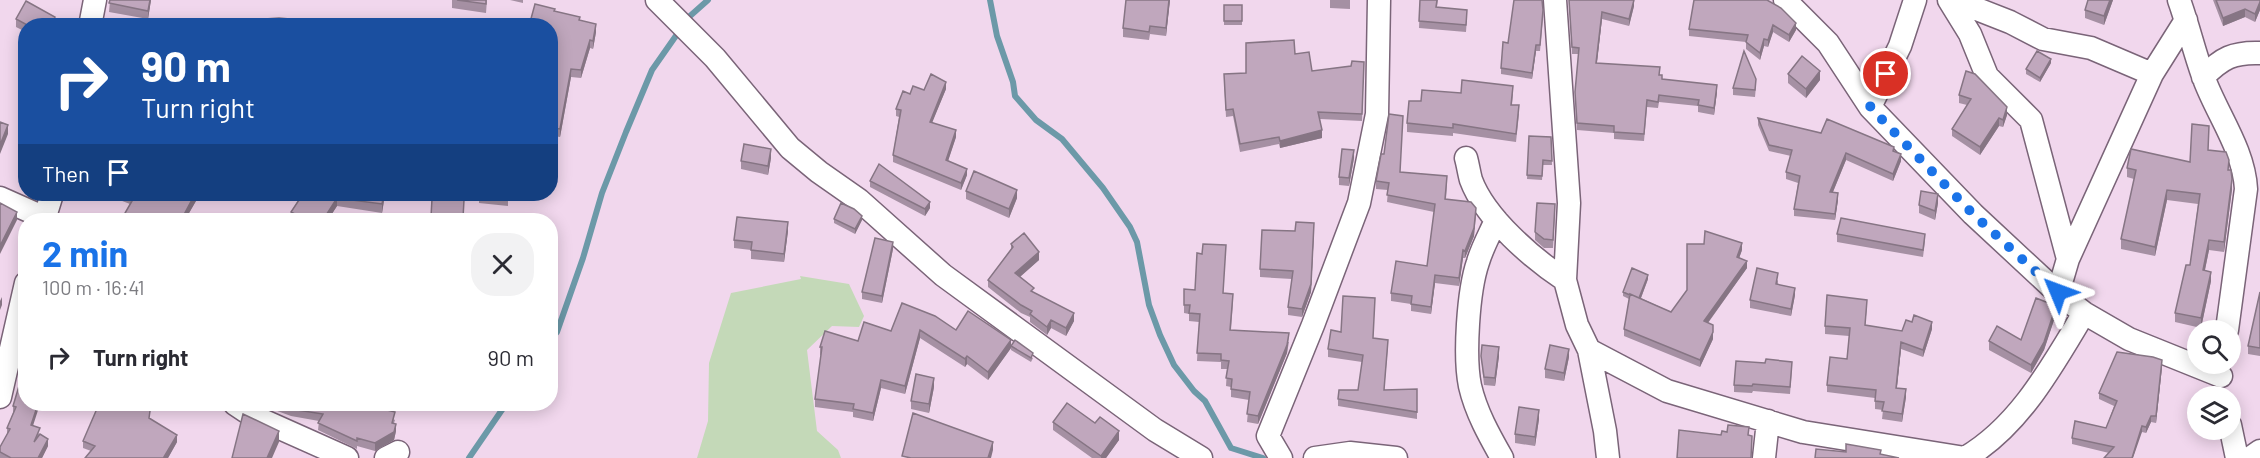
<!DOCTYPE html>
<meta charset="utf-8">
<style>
:root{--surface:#fff;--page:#f2f2f3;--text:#2b2b33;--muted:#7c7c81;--accent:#1a73e8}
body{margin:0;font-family:Barlow,sans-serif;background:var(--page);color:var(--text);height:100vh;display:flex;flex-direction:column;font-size:22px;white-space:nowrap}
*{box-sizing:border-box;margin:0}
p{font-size:20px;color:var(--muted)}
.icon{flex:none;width:33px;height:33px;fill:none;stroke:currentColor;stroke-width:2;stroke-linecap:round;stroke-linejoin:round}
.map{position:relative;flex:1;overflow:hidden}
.drawer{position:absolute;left:18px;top:213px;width:540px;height:198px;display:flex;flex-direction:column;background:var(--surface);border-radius:24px;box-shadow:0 3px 15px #0003}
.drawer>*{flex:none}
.hud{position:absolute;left:18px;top:18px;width:540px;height:183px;border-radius:24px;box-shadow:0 3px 15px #0003;background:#1a4fa0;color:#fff;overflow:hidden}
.fabs{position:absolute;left:2187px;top:320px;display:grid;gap:12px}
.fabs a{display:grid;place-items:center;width:54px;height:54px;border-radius:50%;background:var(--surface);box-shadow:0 3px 15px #0003;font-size:30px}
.pin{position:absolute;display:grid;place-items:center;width:51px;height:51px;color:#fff;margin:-26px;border:3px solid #fff;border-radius:50%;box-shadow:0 2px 6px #0007}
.me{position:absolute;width:66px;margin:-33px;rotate:314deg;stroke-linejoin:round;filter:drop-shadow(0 0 4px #0008)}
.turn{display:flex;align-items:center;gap:21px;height:126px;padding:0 24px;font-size:27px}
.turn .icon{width:78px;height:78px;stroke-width:2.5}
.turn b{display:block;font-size:42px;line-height:51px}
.then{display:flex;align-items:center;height:57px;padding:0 24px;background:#0003;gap:12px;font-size:22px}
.round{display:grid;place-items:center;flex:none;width:63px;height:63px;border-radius:24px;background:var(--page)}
.head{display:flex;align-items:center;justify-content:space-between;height:102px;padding:0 24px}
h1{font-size:36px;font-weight:700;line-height:45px;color:var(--accent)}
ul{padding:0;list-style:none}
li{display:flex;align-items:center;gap:18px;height:84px;padding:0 24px}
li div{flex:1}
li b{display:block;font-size:22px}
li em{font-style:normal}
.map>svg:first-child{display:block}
.green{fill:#c4d9b8}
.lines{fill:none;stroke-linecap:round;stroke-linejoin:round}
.stream{stroke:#6c99a8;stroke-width:6}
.street-casing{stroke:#7a6478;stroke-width:25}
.street{stroke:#fff;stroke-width:22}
.wall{fill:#a590a3}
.shaded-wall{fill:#867584}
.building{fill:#c0a7bd;stroke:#867584;stroke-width:1.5}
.route{stroke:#1a73e8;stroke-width:10;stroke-dasharray:0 18}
</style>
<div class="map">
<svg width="2260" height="458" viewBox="0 0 2260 458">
<rect width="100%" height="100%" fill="#f1d7ed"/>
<path class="green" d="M800 276 849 284 864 316 859 327 832 326 807 350 817 431 838 450 841 458H697L708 421 709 363 731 293 801 279Z"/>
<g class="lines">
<path class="stream" d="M990 0 997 36 1013 82 1015 96 1036 120 1062 139 1103 188 1130 227 1137 242 1149 305 1160 335 1174 365 1194 391 1205 401 1231 448 1263 458
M690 16 708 0
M550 340 557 332 583 258 602 193 626 132 652 70 680 30
M469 458 506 404"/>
<defs>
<path id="street" d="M657 0 715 58 790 148 819 172 859 200 943 275 1155 430 1201 458
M1555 0 1569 203 1565 280 1577 325 1589 350 1605 431 1608 458
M1785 0 1828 43 1870 107 1973 214 2058 293 2084 313 2129 339 2221 376
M1949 0 1970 34 1987 76 2031 120 2068 259
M1954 0 2010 22 2043 39 2091 48 2152 74
M2179 0C2188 25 2194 51 2203 76 2216 113 2244 149 2246 189L2227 330
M90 26 95 0
M2203 77C2222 58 2233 52 2260 53
M1870 107 1900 46 1915 0
M1466 158C1468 165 1469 173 1471 180 1485 218 1533 259 1565 280
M0 198 45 218
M44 220 52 194
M1496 220C1490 234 1482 248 1478 262 1468 291 1464 357 1470 386 1476 412 1489 435 1502 458
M2058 293 2068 259 2152 74 2186 20
M1589 350 1667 391 1803 432 1965 458C2020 426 2052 366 2084 313
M0 397 26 283
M235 404 253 416 347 458
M2230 425 2237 458
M386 458 398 452
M1281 458 1268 436 1313 325 1359 203 1377 114 1379 0
M1315 458 1350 453 1396 458
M1764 458 1768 421
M2250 458 2260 451"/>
</defs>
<use href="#street" class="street-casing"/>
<use href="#street" class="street"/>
</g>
<path class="wall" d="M110 0H151L148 19 109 12Z
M452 0H487L486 13 452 8Z
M510 0H523V3Z
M1126 0H1170L1166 36 1150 34 1149 40 1123 37V28Z
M1330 0H1350V9L1330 8Z
M1420 0H1438L1437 7 1467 17 1466 32 1419 28Z
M1569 0 1634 6 1629 26 1602 19 1597 63 1660 75 1662 79 1717 92 1714 115 1698 112V106L1659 102 1658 108 1647 107 1644 141 1614 139V133L1577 130 1575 92 1579 54H1572Z
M1694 0 1796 30 1789 42 1773 32 1768 47 1764 46 1760 60 1746 49V42L1689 36V29Z
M2088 0H2113L2104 25 2085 18V10Z
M2213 0H2260V10L2255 22 2245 17 2223 26Z
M1224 5H1242V25H1224Z
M555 11 580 20 596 32 593 49 590 48 581 78 571 77 560 137 554 136 550 153V64L554 55 550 54V26Z
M1543 17 1540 51H1536L1532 79 1501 74V68L1508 43Z
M16 19 55 25 26 26V32L16 27Z
M1295 54 1312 71 1351 66 1364 62 1362 121 1320 119 1322 138 1280 148 1279 144 1240 152 1233 116 1226 117 1224 81Z
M2051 63 2040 82 2026 74V69Z
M1966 71 2007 115 2003 127 1999 126 1980 155 1952 136V129L1967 105 1959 103V95Z
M1788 74 1820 80 1806 98 1788 83Z
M1756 86 1755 97 1733 95V88Z
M946 89 932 122 956 137 948 161 967 175 961 190 893 162V155L899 117 896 116V109L910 94 924 90Z
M1461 93 1513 94 1512 105 1519 114 1516 142 1453 133V136L1407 132V123L1421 101Z
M1758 118 1894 151 1901 161 1893 181 1846 160 1833 192 1838 200 1835 220 1794 216V209L1798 183 1786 179V172L1791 156 1769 151 1758 125Z
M2209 135 2208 150 2229 170 2232 189 2224 252 2209 250 2205 270 2211 281 2201 328 2175 322V313L2190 265 2198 204 2167 200 2155 256 2121 249V239L2134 179 2127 177V168L2190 162Z
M1529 136 1551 137 1552 165H1543L1542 180 1527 179Z
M771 158 768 175 741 169V161Z
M1354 158 1349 186 1339 185V177Z
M1400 172 1447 184 1446 199 1476 216 1474 236 1465 258H1463L1459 286 1435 283 1431 314 1411 311V304L1391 301V293L1427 266 1434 212 1387 202 1388 190 1376 189V181Z
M870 181 930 208 925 216 870 187Z
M966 191 1017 198 1009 218 966 199Z
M104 194H200L185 220H121L130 204Z
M296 194H396V196L385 195 382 213 337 206 328 220H291V212L300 197H296Z
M479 194H512V200H508V206L479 203Z
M432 199 464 200V220H431Z
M1938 203 1935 220 1919 213V205Z
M1555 212 1553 248H1544L1535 240V232Z
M834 219 862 220 855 234 834 223Z
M788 231 784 262 751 259V250L734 248V240Z
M1295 231H1314L1311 292 1302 317 1288 315V307L1292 279 1260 277V269Z
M1837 234 1925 241 1923 257 1837 242Z
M1011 244 1039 260 1020 277 1034 293 1074 321 1066 336 1051 328 1047 335 1030 322V317L1021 313 988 287V280L1011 249Z
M893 249 882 303 862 299V292Z
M1742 250 1739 258 1747 268 1708 323 1713 339 1700 367 1624 336V329L1629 299 1623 296V292L1648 279 1641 298 1671 312Z
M1778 280V285L1795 295 1791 316 1750 308V300Z
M1184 289 1224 293 1233 302 1231 330 1289 342 1287 353 1258 424 1247 422 1249 400 1231 397V387L1226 386 1227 369H1221V362L1197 361 1199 322 1189 321V314L1184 313Z
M2260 292V356L2248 354V346Z
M902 303 956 330 1011 346 1033 358 1031 362 1011 350V348L988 380 967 364 965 367 920 338 905 394 881 388 873 421 853 417V412L815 407V399L821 355H820V347L858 341 891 331Z
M1867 308 1865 325 1902 331 1932 329 1923 357 1901 349 1897 388 1906 397 1902 422 1882 419 1883 410 1875 409V398L1827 392V385L1847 359 1849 336 1825 334V326Z
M2056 314 2044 350 2031 373 1989 350V341L2021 340Z
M1373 338 1388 347 1384 390 1417 389V419L1338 406V399L1358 390 1362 362 1328 357V349Z
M1481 356H1499L1495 386 1484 385Z
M1569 357 1564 381 1545 378V369Z
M2162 367 2156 423 2151 422 2146 433 2142 432 2109 453 2072 444V438L2106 428 2114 406 2099 399V393Z
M1792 369 1790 394 1753 391 1752 393 1734 392V385Z
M22 376 33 426 48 446 42 458H0V447L7 434V428L13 413V406Z
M934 387 929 413 911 409V401Z
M213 404H223V411Z
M258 404H364L395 420 394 423 396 431 394 440 375 451 357 446V449L318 430 319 421 291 416Z
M150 419 177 442 168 458H85L91 451 83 448V441Z
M1539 419 1535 446 1515 443V434Z
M1053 422 1095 423 1119 440 1106 458H1092L1053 430Z"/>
<path class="shaded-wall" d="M150 0H151L148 19V11Z
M1169 0H1170L1166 36V28Z
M1634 0V6L1629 26V19Z
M2110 0H2113L2104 25V16Z
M2260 2V10L2255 22V14Z
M2245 9V17L2223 26V18Z
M1602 12V19L1596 70V63Z
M55 17V25L51 26Z
M1796 23V30L1789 42V35Z
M596 24V32L593 49V41Z
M1773 25V32L1768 47V40Z
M1764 39V46L1760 60V53Z
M590 40V48L581 78V70Z
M1536 45V51L1532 79V73Z
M2051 59V63L2040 82V78Z
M571 69V77L560 137V129Z
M1820 71V80L1806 98V89Z
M946 82V89L930 128V122Z
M1717 85V92L1714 115V108Z
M2007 107V115L2003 127V120Z
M1999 118V126L1980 155V147Z
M8 125V134L0 154V145Z
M554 128V136L550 153V146Z
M956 130V137L946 167V160Z
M1322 130V138L1280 148V141Z
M771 149V158L768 175V166Z
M1354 150V158L1349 186V178Z
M1846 153V160L1830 199V192Z
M1901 154V161L1893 181V174Z
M967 169V175L961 190V183Z
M2232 179V189L2224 252V242Z
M1017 190V198L1009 218V209Z
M2167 190V200L2155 256V247Z
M1838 193V200L1835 220V214Z
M195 194H200L185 220H181Z
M384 194H385L382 213V204Z
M1938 194V203L1935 220V211Z
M337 198V206L328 220H323Z
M930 202V208L925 216V209Z
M1476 208 1474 236 1465 258V251Z
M17 212V220L0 254V246Z
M862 216V220L855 234V229Z
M788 222V231L784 262V254Z
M1314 231 1311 292 1302 317V309Z
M2209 240V250L2203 279V270Z
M893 242V249L882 303V296Z
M1742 243V250L1737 264V257Z
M1463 250V258L1459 286V278Z
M1039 252V260L1015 281V273Z
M1747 261V268L1704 328V321Z
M2211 272V281L2201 328V318Z
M1435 275V283L1431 314V307Z
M1648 275V279L1639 303V298Z
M1795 288V295L1791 316V309Z
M2 297V305L0 310V301Z
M2056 306V314L2044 350 2031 373V365Z
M1074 313V321L1066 336V328Z
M1051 320V328L1047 335V327Z
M1932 322V329L1923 357V350Z
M920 330V338L905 394V386Z
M1713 332V339L1700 367V360Z
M1289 333 1287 353 1258 424V416Z
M1011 340V348L988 380V372Z
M1901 342V349L1896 395V388Z
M1499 347V356L1495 386V378Z
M1569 349V357L1564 381V373Z
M967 356V364L965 367V359Z
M2162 360V367L2156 423V416Z
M934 378V387L929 413V404Z
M881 380V388L873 421V413Z
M1906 389V397L1902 422V414Z
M38 404H40L31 432V425Z
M1539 410V419L1535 446V437Z
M2151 416V422L2146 433V427Z
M396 424V431L394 440 375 451V443Z
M2142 426V432L2133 458H2131Z
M279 431V442L272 458H267Z
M1119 431V440L1106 458H1101V456Z
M177 435V442L168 458H164Z
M48 439V446L42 458H38Z
M993 442V450L991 458H988Z"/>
<path class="building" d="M110 0H150L148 11 109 3Z
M457 0H486V4Z
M1126 0H1169L1166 28 1150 26 1149 32 1123 28Z
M1420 0H1437L1436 7 1467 10 1466 25 1419 21Z
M1514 0H1542L1543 10 1540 45H1536L1532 73 1501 68 1503 42 1508 43Z
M1569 0H1634L1629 19 1602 12 1596 63 1660 67 1659 75H1662V79L1717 85 1714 108 1698 105 1699 100 1659 95 1658 102 1647 100 1644 134 1614 132V126L1577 123 1575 92 1579 48 1572 47Z
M1694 0H1767L1781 8 1796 23 1789 35 1773 25 1768 40 1764 39 1760 53 1746 42 1748 35 1689 29Z
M2088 0H2110L2104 16 2085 10Z
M2216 0H2260V2L2255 14 2245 9 2223 18Z
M26 1 55 17 51 26H29L16 19Z
M535 4 555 9 554 11 580 17 579 20 596 24 593 41 590 40 581 70 571 69 560 129 554 128 550 146V64L556 47 550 46V26H529Z
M1224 5H1242V21H1224Z
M279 18 323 22 339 26H265V19Z
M386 19 420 22 419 26H385Z
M1294 40 1295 54 1309 52 1312 71 1351 66 1352 61 1364 62 1362 114 1318 112 1322 130 1280 141 1279 137 1240 144 1233 109 1226 110 1224 74 1246 73V43Z
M1744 51 1756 79 1755 90 1733 88Z
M2037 51 2051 59 2040 78 2026 69Z
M1802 56 1820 71 1806 89 1788 74Z
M1966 71 1975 74 2007 107 2003 120 1999 118 1980 147 1952 129 1971 99 1959 95Z
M931 74 946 82 930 122 956 130 946 160 967 169 961 183 893 155 901 110 896 109 903 91 910 94 913 86 924 90Z
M1462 80 1513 86 1511 105H1519L1516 134 1453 124V128L1407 123 1409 101H1421L1422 90 1461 93Z
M1389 114 1403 116 1400 172 1447 176 1445 199 1471 202 1476 208 1474 228 1465 251 1463 250 1459 278 1435 275 1431 307 1411 304 1412 296 1391 293 1396 261 1427 266 1435 204 1387 195 1389 183 1376 181 1381 154H1384Z
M1758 118 1821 133 1827 119 1894 147 1893 151 1901 154 1893 174 1846 153 1830 192 1838 193 1835 214 1794 209 1800 176 1786 172 1792 150 1769 145Z
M0 122 8 125 0 145Z
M2192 124 2209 126 2208 150 2226 152 2229 160 2228 170H2231L2232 179 2224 242 2209 240 2203 270 2211 272 2201 318 2175 313 2186 265H2190L2200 194 2167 190 2155 247 2121 239 2136 170 2127 168 2131 149 2190 162Z
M1529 136 1551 137 1552 161 1543 160 1542 176 1527 175Z
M744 144 771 149 768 166 741 161Z
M1342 149 1354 150 1349 178 1339 177Z
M879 164 930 202 925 209 870 181Z
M974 171 1017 190 1009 209 966 191Z
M1921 191 1938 194 1935 211 1919 205Z
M126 194H195L181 220H162L152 214 149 220H121L132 201 130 200 132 196Z
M303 194H384L382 204 337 198 323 220H306L291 212Z
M479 194H508V197Z
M432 199 464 200 463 218 431 217Z
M0 203 17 212 0 246Z
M841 203 854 209 862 216 855 229 834 219Z
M1537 203 1555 204 1553 240 1544 239 1535 232Z
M737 217 788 222 784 254 751 250 752 242 734 240Z
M1841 218 1925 234 1923 250 1837 234Z
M1296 222 1314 223 1311 284 1302 309 1288 307 1293 271 1260 269 1262 230 1295 231Z
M1705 231 1742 243 1737 257 1747 261 1704 321 1713 325V332L1700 360 1624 329 1630 294 1671 312 1687 290V244H1704Z
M1024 233 1039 252 1015 273 1034 288 1031 291 1074 313 1066 328 1051 320 1047 327 1030 314 1032 311 1021 305 988 280 1013 247 1011 244Z
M875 238 893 242 882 296 862 292Z
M1203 244 1226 245 1223 293 1233 294 1230 330 1289 333 1287 345 1258 416 1247 414 1250 392 1231 389 1232 379 1226 378 1229 361 1221 360V354L1197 353 1200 314 1189 313 1190 305H1184V289L1195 290 1197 253 1202 254Z
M1632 268 1648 275 1639 298 1630 294V295L1623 292Z
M1757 268 1778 273 1776 284 1795 288 1791 309 1750 300Z
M2260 292V348L2248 346Z
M1827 295 1867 300 1865 325 1902 331 1906 320 1912 322 1914 315 1932 322 1923 350 1901 342 1896 388 1906 389 1902 414 1882 411 1884 402 1875 401 1876 390 1827 385 1830 357 1847 359 1850 328 1825 326Z
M1343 296 1375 298 1373 338 1388 340 1384 390 1417 389V412L1338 399 1339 390H1358L1363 355 1328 349 1331 330 1341 332Z
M2036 298 2056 306 2044 342 2031 365 1989 341 1997 326 2021 340Z
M902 303 935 316 956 330 968 311 1011 340 988 372 967 356 965 359 920 330 905 386 881 380 873 413 853 409 854 404 815 399 822 347H820L825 331 858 341 864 322 891 331Z
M1015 340 1033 353 1031 358 1011 346Z
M1482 345 1499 347 1495 378 1484 377 1481 356Z
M1550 345 1569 349 1564 373 1545 369Z
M2117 352 2153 357 2162 360 2156 416H2151L2146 427 2142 426 2132 458H2104L2114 447 2072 438 2075 421 2106 428 2117 401 2099 393Z
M1766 359 1792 362 1790 387 1753 384 1752 386 1734 385 1736 361 1765 363Z
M916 374 934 378 929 404 911 401Z
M22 376 26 377V404H38L31 425 40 428 34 442 40 434 48 439 38 458H11L0 452V447L10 429 7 428 16 407 13 406Z
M1067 403 1095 423 1100 417 1119 431 1101 456 1053 422Z
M99 404H151L149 418 177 435 164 457 165 458H85L95 446 83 441Z
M277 404H364L395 412 392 423 396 424 394 432 375 443 357 438V441L318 423 323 414 291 409Z
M1519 407 1539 410 1535 437 1515 434Z
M913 413 993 442 988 458H911L902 456Z
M243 414 279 431 267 458H232Z
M1728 425 1749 427 1748 435 1752 436 1751 458H1677L1679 430 1721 435 1722 431 1727 432Z
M1846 444 1881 450 1880 454 1899 458H1815L1816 449 1846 452Z"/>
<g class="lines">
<path class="route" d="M1886 74 1870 107 1973 214 2058 292"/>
</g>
</svg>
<div class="fabs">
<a><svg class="icon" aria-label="search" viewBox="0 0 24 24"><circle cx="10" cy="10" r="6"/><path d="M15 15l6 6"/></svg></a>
<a><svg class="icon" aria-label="layers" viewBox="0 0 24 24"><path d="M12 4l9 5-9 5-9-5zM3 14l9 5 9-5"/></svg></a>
</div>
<div class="pin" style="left:1886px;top:74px;background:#d93025"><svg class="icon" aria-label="arrive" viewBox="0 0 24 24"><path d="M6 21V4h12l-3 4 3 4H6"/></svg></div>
<svg class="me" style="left:2058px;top:292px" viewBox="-20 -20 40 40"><path d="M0-17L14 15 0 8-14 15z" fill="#1a73e8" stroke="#fff" stroke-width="4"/></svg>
<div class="hud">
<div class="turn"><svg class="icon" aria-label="right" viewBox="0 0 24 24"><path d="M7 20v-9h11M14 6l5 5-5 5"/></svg><div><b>90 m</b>Turn right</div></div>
<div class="then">Then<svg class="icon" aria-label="arrive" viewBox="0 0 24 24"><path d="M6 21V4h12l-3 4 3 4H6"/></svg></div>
</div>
<section class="drawer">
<div class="head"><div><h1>2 min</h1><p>100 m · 16:41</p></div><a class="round"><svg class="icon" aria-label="close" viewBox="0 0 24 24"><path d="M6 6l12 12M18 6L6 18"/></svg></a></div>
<ul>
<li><svg class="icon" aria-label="right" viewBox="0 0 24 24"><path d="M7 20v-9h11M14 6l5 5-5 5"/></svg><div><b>Turn right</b></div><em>90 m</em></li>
</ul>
</section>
</div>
